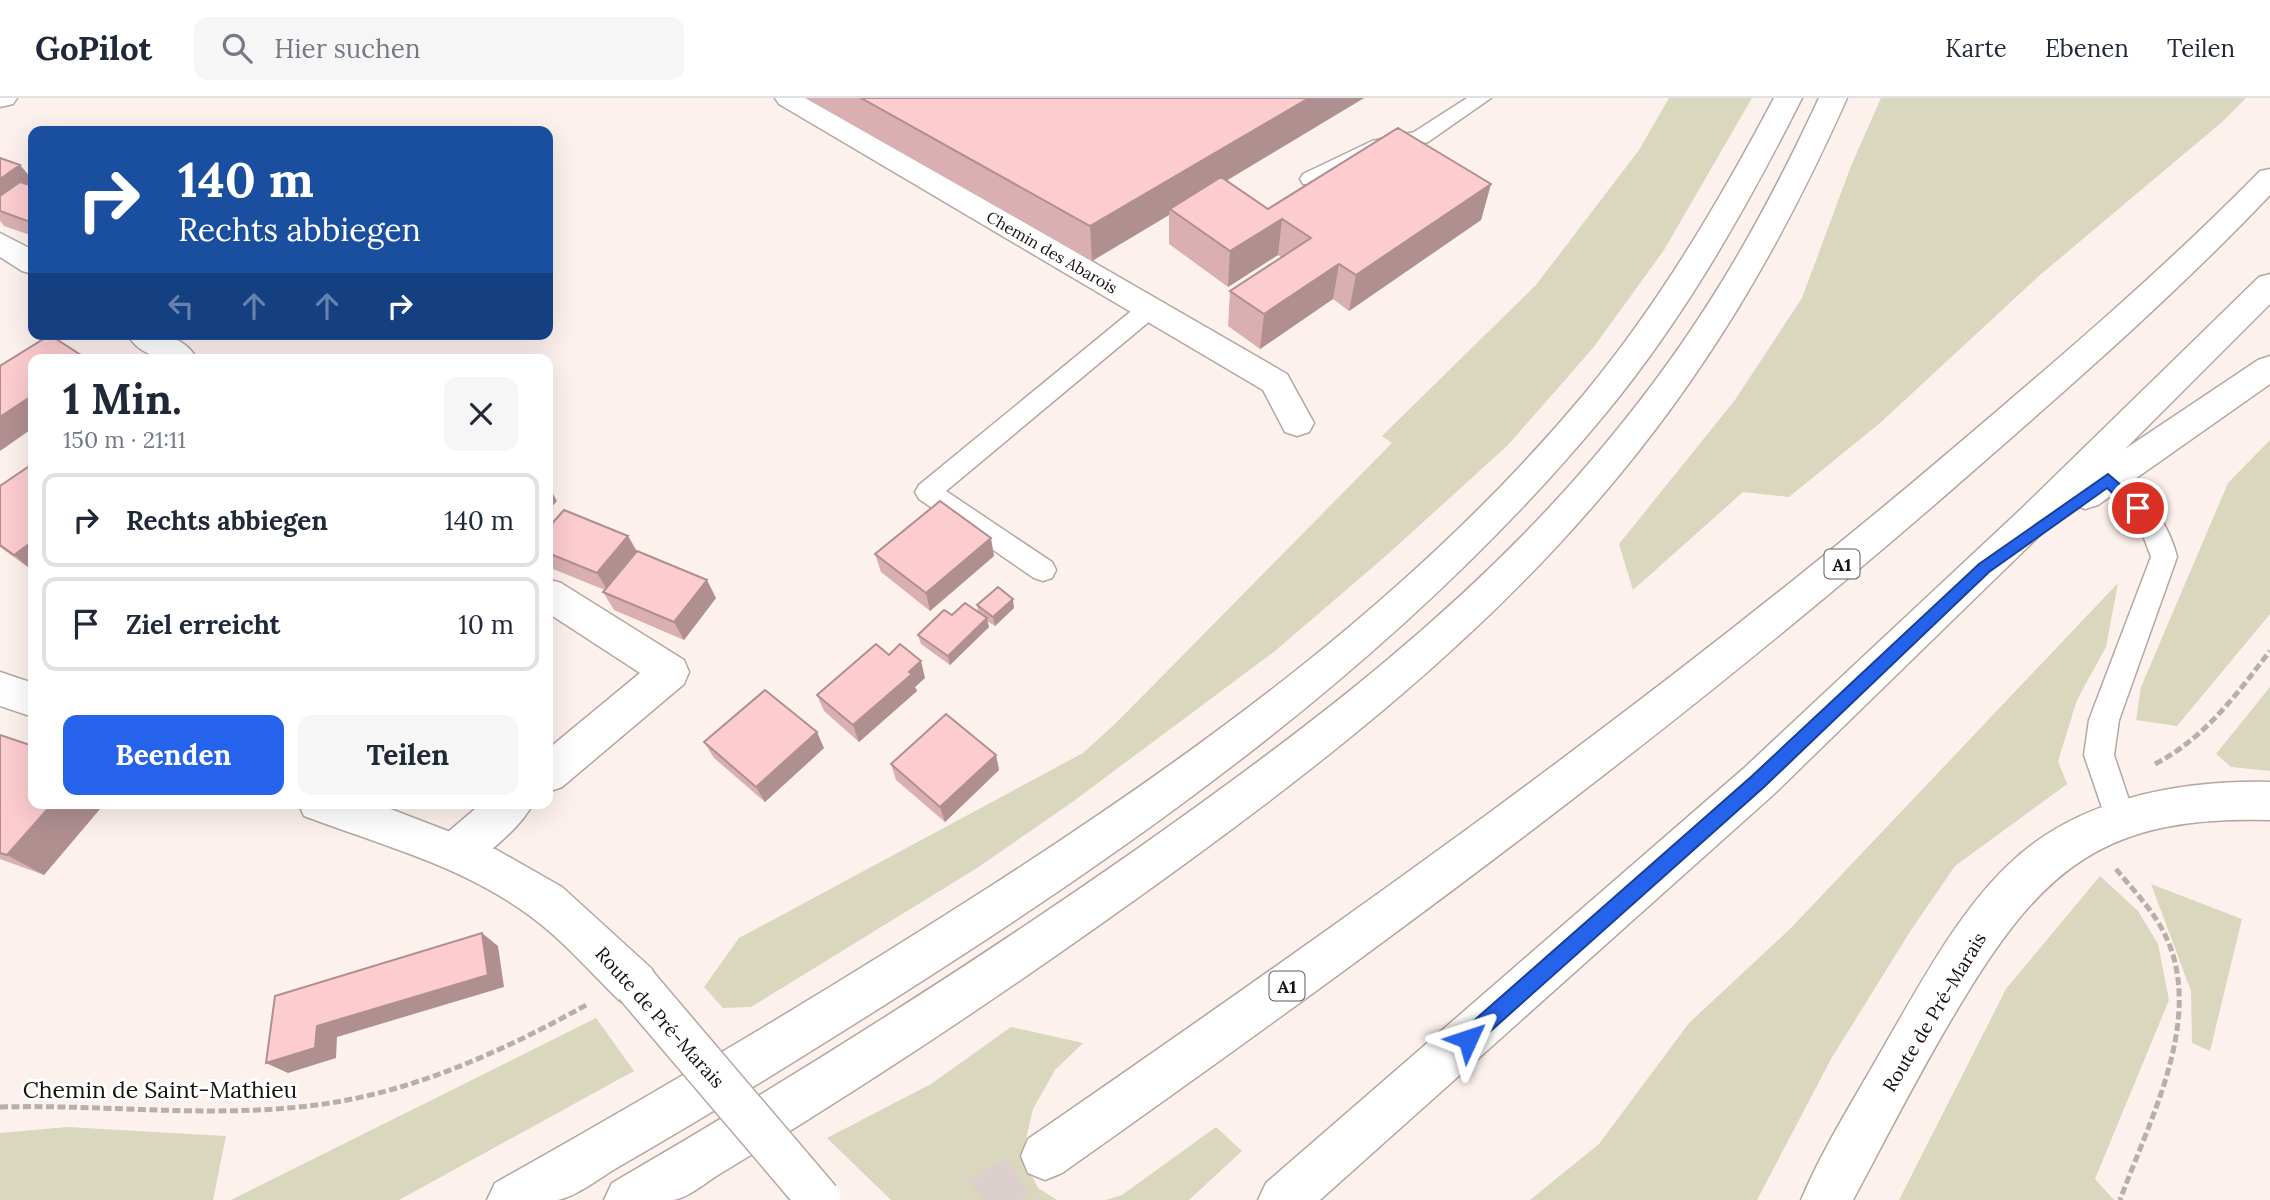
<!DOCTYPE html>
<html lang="de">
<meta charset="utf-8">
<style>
:root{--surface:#fff;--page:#f6f6f7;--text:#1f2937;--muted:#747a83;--line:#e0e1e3;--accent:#2563eb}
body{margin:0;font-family:Lora,serif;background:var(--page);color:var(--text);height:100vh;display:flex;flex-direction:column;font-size:26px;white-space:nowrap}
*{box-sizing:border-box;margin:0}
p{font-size:23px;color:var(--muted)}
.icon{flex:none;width:38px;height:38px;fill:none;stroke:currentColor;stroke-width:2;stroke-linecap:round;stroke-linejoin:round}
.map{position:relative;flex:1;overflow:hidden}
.details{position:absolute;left:28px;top:256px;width:525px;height:455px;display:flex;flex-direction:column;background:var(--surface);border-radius:14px;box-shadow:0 7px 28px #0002}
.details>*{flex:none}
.hud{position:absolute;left:28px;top:28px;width:525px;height:214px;border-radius:14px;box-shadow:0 7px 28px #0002;background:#1a4fa0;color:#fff;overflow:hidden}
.pin{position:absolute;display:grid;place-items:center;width:60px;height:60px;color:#fff;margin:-30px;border:4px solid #fff;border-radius:50%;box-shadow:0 2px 7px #0007}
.me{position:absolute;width:77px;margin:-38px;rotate:48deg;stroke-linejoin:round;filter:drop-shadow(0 0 5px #0008)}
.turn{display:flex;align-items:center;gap:24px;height:147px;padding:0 35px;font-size:32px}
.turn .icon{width:91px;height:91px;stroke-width:2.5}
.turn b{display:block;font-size:49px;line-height:60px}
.lanes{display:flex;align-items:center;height:66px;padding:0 35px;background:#0003;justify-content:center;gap:35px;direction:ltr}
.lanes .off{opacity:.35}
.round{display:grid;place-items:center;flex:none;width:74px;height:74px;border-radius:14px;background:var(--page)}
.head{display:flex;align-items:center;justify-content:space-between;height:119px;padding:0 35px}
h1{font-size:42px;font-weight:800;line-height:52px}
.action{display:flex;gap:14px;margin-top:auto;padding:14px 35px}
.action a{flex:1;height:80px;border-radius:14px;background:var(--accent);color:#fff;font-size:28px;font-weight:800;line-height:80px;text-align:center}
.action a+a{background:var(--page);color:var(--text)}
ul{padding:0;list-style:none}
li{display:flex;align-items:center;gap:21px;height:94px;margin:0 14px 10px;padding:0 21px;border:4px solid var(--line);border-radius:14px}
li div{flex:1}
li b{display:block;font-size:26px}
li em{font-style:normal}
header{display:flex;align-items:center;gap:42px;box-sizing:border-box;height:98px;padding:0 35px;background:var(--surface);border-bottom:2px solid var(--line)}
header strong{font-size:33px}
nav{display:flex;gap:38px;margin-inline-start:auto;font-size:24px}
.search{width:490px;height:63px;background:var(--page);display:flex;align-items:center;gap:18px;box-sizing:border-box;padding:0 24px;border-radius:14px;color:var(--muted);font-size:26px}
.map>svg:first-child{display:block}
.green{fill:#d9d7be}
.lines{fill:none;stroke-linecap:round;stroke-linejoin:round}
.motorway-tunnel{stroke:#dbd0cc;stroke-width:43;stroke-dasharray:43 21;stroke-linecap:butt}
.service-casing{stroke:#b7a69f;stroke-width:3}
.minor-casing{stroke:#b7a69f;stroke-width:3}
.tertiary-casing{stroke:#b7a69f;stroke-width:3}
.motorway-casing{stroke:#b7a69f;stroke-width:3}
.path{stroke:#b8aeaa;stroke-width:5;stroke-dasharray:8 3.5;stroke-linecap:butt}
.service{fill:#fff;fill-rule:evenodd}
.minor{fill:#fff;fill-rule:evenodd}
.tertiary{fill:#fff;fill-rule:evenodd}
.motorway{fill:#fff;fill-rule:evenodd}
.tertiary-bridge-casing{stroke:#b7a69f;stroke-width:46;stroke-linecap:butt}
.tertiary-bridge{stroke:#fff;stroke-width:43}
.wall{fill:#d9afb2}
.shaded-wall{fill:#b08f91}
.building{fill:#fccccf;stroke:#b08f91;stroke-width:2}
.route{fill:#2563eb;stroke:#184099;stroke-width:2}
.labels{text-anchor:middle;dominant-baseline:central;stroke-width:6;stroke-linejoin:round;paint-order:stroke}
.far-street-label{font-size:16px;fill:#191310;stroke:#fff}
.shield{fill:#fff;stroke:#5e5a58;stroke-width:2}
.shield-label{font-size:18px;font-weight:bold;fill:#191310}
.street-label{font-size:19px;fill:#191310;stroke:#fff}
.near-street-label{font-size:23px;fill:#191310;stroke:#fff}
</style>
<header>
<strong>GoPilot</strong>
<div class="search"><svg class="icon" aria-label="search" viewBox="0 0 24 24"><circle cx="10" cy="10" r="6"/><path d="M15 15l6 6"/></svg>Hier suchen</div>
<nav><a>Karte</a><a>Ebenen</a><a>Teilen</a></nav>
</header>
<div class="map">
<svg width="2270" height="1102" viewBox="0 0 2270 1102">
<rect width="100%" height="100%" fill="#fdf1ed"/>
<path class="green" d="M1669 0H1752L1664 152 1593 250 1508 347 1388 456 1275 553 1071 705 977 770 751 909 723 910 704 889 739 840 1083 655 1116 625 1392 345 1382 338 1536 187 1639 52Z
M1881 0H2246L2222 24 2040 177 1880 325 1789 399 1743 394 1633 492 1619 446 1735 302 1802 200 1851 68Z
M2270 342V516L2177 628 2136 622 2141 589 2228 385Z
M2118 485 2106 549 2077 602 2058 663 2067 686 1955 768 1911 832 1831 961 1757 1102H1530L1599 1046 1689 925 1790 831Z
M2270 589V673L2231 669 2216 656Z
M2100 778 2138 813 2158 846 2169 902 2095 1081 2114 1102H1899L2006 891Z
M2151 786 2242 821 2210 953 2192 945 2191 893Z
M596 920 634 973 399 1102H231Z
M1011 929 1083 945 1055 972 1033 1011 1022 1058 1038 1090 1057 1102H891L827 1040 931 986Z
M67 1029 226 1038 213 1102H0V1035Z
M1216 1029 1242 1053 1189 1102H1106L1122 1097Z"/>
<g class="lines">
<path class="motorway-tunnel" d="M982 1102 1045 1058"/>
<defs>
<path id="service" d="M1467 0H1491L1428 44 1385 53 1319 86H1303L1300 81 1303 76 1372 43 1414 34Z
M1149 203 1157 205 1161 211 1157 217 946 393 1052 464 1056 472 1052 480 1043 483 1034 480 919 401 915 394 919 387 1141 205Z
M2108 371C2140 381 2170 428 2177 459L2119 622 2114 657 2135 720 2131 730 2120 734 2109 730 2084 657 2089 622 2151 459 2141 432 2095 381 2099 374Z"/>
<path id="minor" d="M0 0H17L13 6 0 9Z
M775 0H809L1287 276 1314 325 1309 334 1297 338 1285 334 1263 292 779 6Z
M0 135 33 152V176L22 173 0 159Z
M127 236C154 236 182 234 197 261 170 261 143 263 127 236Z
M548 481 561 485 684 562 689 574 684 586 562 689 548 694V651L640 575 548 515Z
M482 705H533C522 729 480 764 456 774L441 768 435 754 441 740Z"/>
<path id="tertiary" d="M0 574 33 585V619L0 608Z
M2270 684V722C2107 717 2044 768 1963 902 1923 967 1889 1035 1853 1102H1801C1824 1047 1858 995 1887 943 1922 883 1958 815 2008 767 2076 701 2178 682 2270 684Z
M298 705H375L497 752 562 789 652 871 659 887 652 903 636 909 620 903C590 874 563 842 530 818 463 768 381 747 304 718Z"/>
<path id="motorway" d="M1774 0H1802C1746 111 1685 219 1606 315 1393 573 1114 764 832 940 762 984 691 1027 620 1068 602 1078 578 1098 558 1102 536 1102 509 1102 487 1102L495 1085C664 990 831 891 994 786 1209 647 1420 493 1585 295 1660 204 1719 104 1774 0Z
M1819 0H1847C1781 148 1706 277 1600 400 1477 544 1328 662 1175 773 1059 857 941 938 820 1014 786 1036 752 1056 718 1077 705 1085 688 1100 673 1102 652 1102 626 1102 604 1102L612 1085C791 981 967 870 1137 751 1306 632 1474 505 1606 345 1698 235 1759 129 1819 0Z
M2270 71V97C2177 195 2074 285 1972 374 1684 627 1375 854 1062 1075L1045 1082 1028 1075 1021 1058 1028 1041C1344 823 1657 602 1950 353 2056 263 2162 173 2260 73Z
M2270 176V206L2125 351 2258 262 2270 258V286L2098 407 2085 411 2072 406 1773 697 1320 1102H1258L1266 1085 1743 671 2021 411 2259 179Z"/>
</defs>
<use href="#service" class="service-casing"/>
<use href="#minor" class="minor-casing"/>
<use href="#tertiary" class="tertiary-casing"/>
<use href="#motorway" class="motorway-casing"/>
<path class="path" d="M2155 666C2205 640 2236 597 2270 553
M2116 771C2129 787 2145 804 2156 821 2213 907 2151 1017 2120 1102
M0 1009C109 1006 222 1022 330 1005 421 991 509 950 588 906"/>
<use href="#service" class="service"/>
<use href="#minor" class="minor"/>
<use href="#tertiary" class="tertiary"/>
<use href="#motorway" class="motorway"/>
<defs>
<path id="tertiary-bridge" d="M636 887 819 1102"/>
</defs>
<use href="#tertiary-bridge" class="tertiary-bridge-casing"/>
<use href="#tertiary-bridge" class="tertiary-bridge"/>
</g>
<path class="wall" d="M805 0H1364L1226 83 1268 111 1491 86 1481 122 1349 213 1333 201 1260 251 1228 228 1230 193 1281 159 1278 157 1228 189 1169 146V117L1092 163Z
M33 82V138L4 128 0 123V113Z
M33 372V473L0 449V388Z
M548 430 628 438 637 453 716 500 684 542 614 512 603 494 605 492 548 469Z
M875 456 994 458 930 513 881 474Z
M977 507 1014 510 995 528 987 523 989 529 950 567 921 546 918 537 952 517 978 514Z
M889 557 925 580 915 589 917 593 859 644 824 613 817 597Z
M0 637 33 705H105L44 777 0 761Z
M704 644 824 650 765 704 714 660Z
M996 657 999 672 945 724 896 682 891 666Z"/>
<path class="shaded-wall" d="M1309 0H1364L1174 114 1170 111 1169 117 1092 163 1090 128Z
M20 67 33 82V91L0 106V81Z
M1491 86 1481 122 1349 213 1356 177Z
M1282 121 1278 157 1228 189 1230 153Z
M1339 166 1333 201 1260 251 1264 216Z
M33 297V330L0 353V319Z
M548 387 557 403 548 413Z
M628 438 638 456 608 493 597 475Z
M991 440 994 458 930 513 926 495Z
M33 443V473L14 457Z
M707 482 716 500 684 542 674 524Z
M1013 501 1014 510 995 528 993 519Z
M987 520 989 529 950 567 948 558Z
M921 563 925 580 915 589 917 593 859 644 853 627Z
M817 634 824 650 765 704 756 689Z
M996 657 999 672 945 724 940 709Z
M53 705H105L44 777 7 757Z
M482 835 498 848 504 889 337 939 336 960 288 975 266 965 317 928Z"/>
<path class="building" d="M861 0H1309L1090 128Z
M1398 30 1491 86 1356 177 1339 166 1264 216 1230 193 1311 140 1282 121 1230 153 1170 111 1221 79 1268 111Z
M0 60 20 67 0 81Z
M20 84 33 88V125L0 113V98Z
M50 237 87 261H33V297L0 319V268Z
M307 257 318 261H303Z
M28 369 33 372V443L14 457 0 447V388Z
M940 403 991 440 926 495 875 456Z
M564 412 628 438 597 475 548 455V430Z
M637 453 707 482 674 524 603 494Z
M998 489 1013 501 993 519 977 507Z
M965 505 987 520 948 558 918 537 944 512 952 517Z
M876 546 889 557 900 546 921 563 909 574 912 576 853 627 817 597Z
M765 592 817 634 756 689 704 644Z
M946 616 996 657 940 709 891 666Z
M0 637 33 648V705H53L7 757 0 755Z
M482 835 488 877 317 928 315 950 266 965 275 898Z"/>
<path class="route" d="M2108 376 2143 406V414H2133L2107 390 1989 474 1764 689 1475 947 1468 950 1461 947 1459 941 1461 934 1752 678 1979 466Z"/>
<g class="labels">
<g class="far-street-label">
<text transform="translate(1052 154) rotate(30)">Chemin des Abarois</text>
</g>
<g class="shield">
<rect x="1824.5" y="451.5" width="35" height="29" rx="5"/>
<rect x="1269.5" y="873.5" width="35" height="29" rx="5"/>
</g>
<g class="shield-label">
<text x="1842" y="466">A1</text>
<text x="1287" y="888">A1</text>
</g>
<g class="street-label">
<text transform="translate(1934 914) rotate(-59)">Route de Pré-Marais</text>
<text transform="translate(660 919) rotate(48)">Route de Pré-Marais</text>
</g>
<g class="near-street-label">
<text x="160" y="991">Chemin de Saint-Mathieu</text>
</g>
</g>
</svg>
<div class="pin" style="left:2138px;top:410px;background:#d93025"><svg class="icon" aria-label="arrive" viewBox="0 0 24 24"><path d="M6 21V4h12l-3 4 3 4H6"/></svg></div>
<svg class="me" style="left:1468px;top:941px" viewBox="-20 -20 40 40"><path d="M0-17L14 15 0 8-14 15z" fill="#2563eb" stroke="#fff" stroke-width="4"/></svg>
<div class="hud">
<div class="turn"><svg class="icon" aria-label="right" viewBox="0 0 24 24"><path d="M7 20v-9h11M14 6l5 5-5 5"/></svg><div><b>140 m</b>Rechts abbiegen</div></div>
<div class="lanes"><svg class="icon off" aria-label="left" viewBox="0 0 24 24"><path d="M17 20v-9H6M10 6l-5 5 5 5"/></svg><svg class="icon off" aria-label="ahead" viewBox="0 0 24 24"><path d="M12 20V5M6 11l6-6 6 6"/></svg><svg class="icon off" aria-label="ahead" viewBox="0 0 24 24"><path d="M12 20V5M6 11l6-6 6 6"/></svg><svg class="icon" aria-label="right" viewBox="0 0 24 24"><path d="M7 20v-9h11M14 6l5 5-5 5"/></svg></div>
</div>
<section class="details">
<div class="head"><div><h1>1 Min.</h1><p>150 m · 21:11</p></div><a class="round"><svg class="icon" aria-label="close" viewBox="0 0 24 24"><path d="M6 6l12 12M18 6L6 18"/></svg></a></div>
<ul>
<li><svg class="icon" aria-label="right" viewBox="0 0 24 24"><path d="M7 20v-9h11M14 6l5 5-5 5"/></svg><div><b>Rechts abbiegen</b></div><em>140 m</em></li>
<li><svg class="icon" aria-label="arrive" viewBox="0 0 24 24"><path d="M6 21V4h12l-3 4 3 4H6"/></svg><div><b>Ziel erreicht</b></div><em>10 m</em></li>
</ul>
<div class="action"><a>Beenden</a><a>Teilen</a></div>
</section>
</div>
